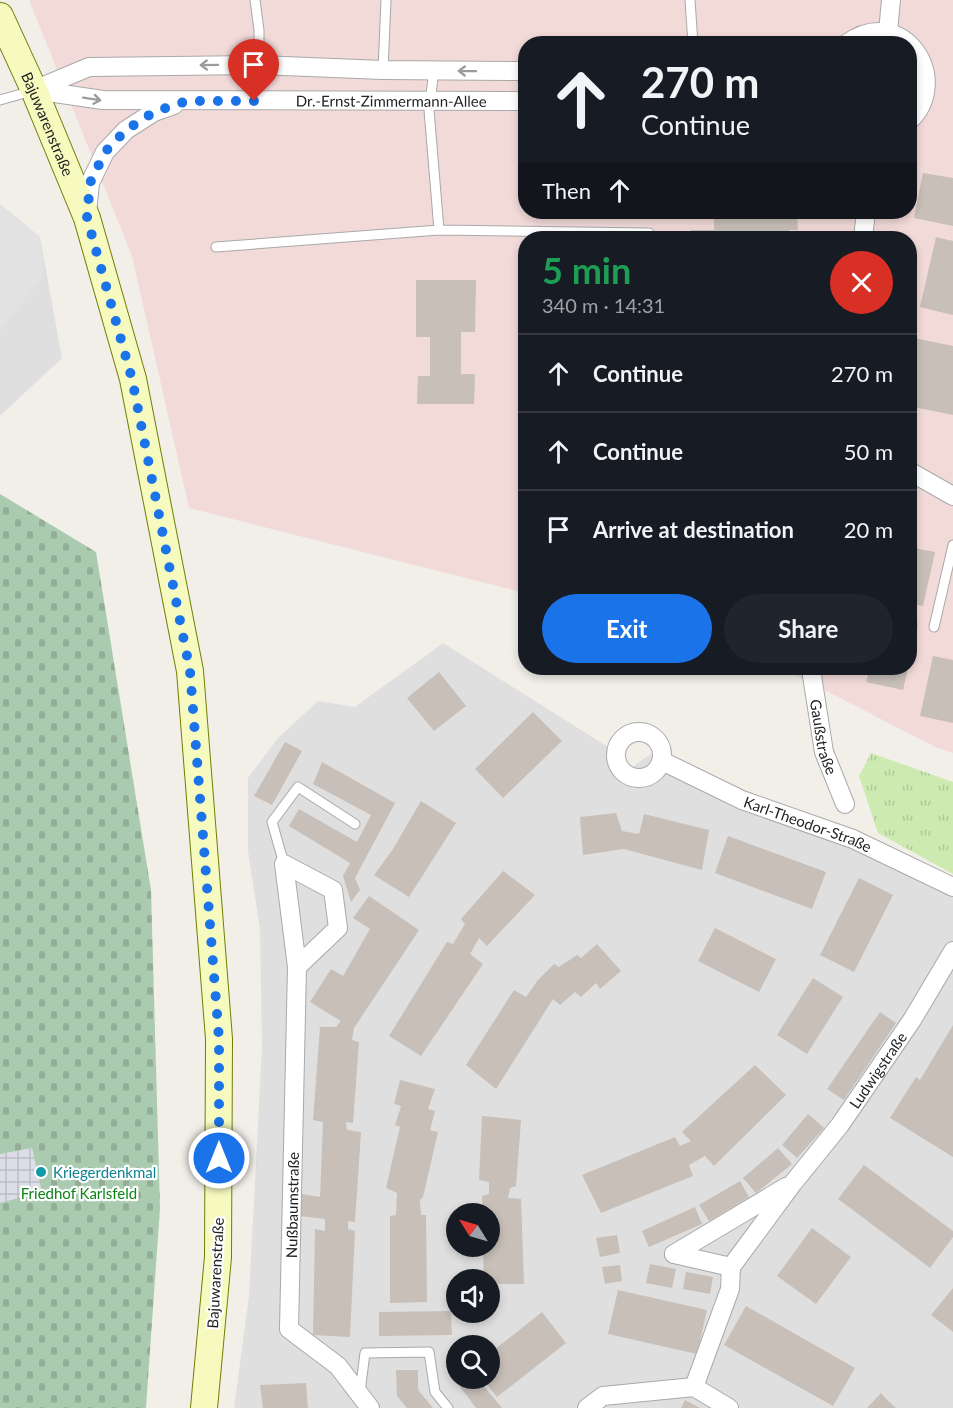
<!DOCTYPE html>
<meta charset="utf-8">
<style>
:root{--surface:#171b24;--page:#20242c;--text:#f1f3f6;--muted:#9ea1a6;--line:#363941;--accent:#1a73e8}
body{margin:0;font-family:Lato,sans-serif;background:var(--page);color:var(--text);height:100vh;display:flex;flex-direction:column;font-size:22px;white-space:nowrap}
*{box-sizing:border-box;margin:0}
p{font-size:20px;color:var(--muted)}
.icon{flex:none;width:33px;height:33px;fill:none;stroke:currentColor;stroke-width:2;stroke-linecap:round;stroke-linejoin:round}
.map{position:relative;flex:1;overflow:hidden}
.details{position:absolute;left:518px;top:231px;width:399px;height:444px;display:flex;flex-direction:column;background:var(--surface);border-radius:24px;box-shadow:0 3px 9px #0003}
.details>*{flex:none}
.top-card{position:absolute;left:518px;top:36px;width:399px;height:183px;border-radius:24px;box-shadow:0 3px 9px #0003;background:#171b24;color:var(--text);overflow:hidden}
.needle{width:39px;rotate:307deg}
.buttons{position:absolute;left:446px;top:1203px;display:grid;gap:12px}
.buttons a{display:grid;place-items:center;width:54px;height:54px;border-radius:50%;background:var(--surface);box-shadow:0 3px 9px #0003;font-size:30px}
.pin{position:absolute;display:grid;place-items:center;width:51px;height:51px;color:#fff;margin:-62px -26px;border-radius:50% 50% 50% 0;rotate:-45deg;box-shadow:0 0 6px #0007}
.pin .icon{rotate:45deg}
.me{position:absolute;width:66px;margin:-33px;rotate:0deg;stroke-linejoin:round;filter:drop-shadow(0 0 4px #0008)}
.turn{display:flex;align-items:center;gap:21px;height:126px;padding:0 24px;font-size:27px}
.turn .icon{width:78px;height:78px;stroke-width:2.5}
.turn b{display:block;font-size:42px;line-height:51px}
.then{display:flex;align-items:center;height:57px;padding:0 24px;background:#0003;gap:12px;font-size:22px}
.round{display:grid;place-items:center;flex:none;width:63px;height:63px;border-radius:32px;background:var(--page)}
.head{display:flex;align-items:center;justify-content:space-between;height:102px;padding:0 24px}
h1{font-size:36px;font-weight:700;line-height:45px;color:#1e9e55}
.button{display:flex;gap:12px;margin-top:auto;padding:12px 24px}
.button a{flex:1;height:69px;border-radius:36px;background:var(--accent);color:#fff;font-size:24px;font-weight:700;line-height:69px;text-align:center}
.button a+a{background:var(--page);color:var(--text)}
ul{padding:0;list-style:none}
li{display:flex;align-items:center;gap:18px;height:78px;padding:0 24px;border-top:2px solid var(--line)}
li div{flex:1}
li b{display:block;font-size:22px}
li em{font-style:normal}
.map>svg:first-child{display:block}
.residential{fill:#e0dfdf;fill-rule:evenodd}
.commercial{fill:#f2dad9;fill-rule:evenodd}
.grass{fill:url(#grass-tufts)}
.cemetery{fill:url(#cemetery-stones)}
.parking{fill:#e2e2e2}
.plaza{fill:url(#plaza-grid)}
.building{fill:#c7bfb8}
.lines{fill:none;stroke-linecap:round;stroke-linejoin:round}
.lane-casing{stroke:#a9a9a9;stroke-width:11}
.street-casing{stroke:#a9a9a9;stroke-width:20}
.secondary-casing{stroke:#707d05;stroke-width:28}
.lane{stroke:#fff;stroke-width:9}
.street{stroke:#fff;stroke-width:18}
.secondary{stroke:#f7fabf;stroke-width:26}
.oneway{stroke:#9c9c9c}
.route{stroke:#1a73e8;stroke-width:10;stroke-dasharray:0 18}
.culture-dot{fill:#0f9aa8;stroke:#fff;stroke-width:2}
.labels{text-anchor:middle;dominant-baseline:central;stroke-width:4.5;stroke-linejoin:round;paint-order:stroke}
.street-label{font-size:15px;fill:#222;stroke:#fff}
.culture-label{font-size:15px;fill:#0d838f;stroke:#fff;text-anchor:start}
.park-label{font-size:15px;fill:#0c8416;stroke:#fff}
</style>
<div class="map">
<svg width="953" height="1408" viewBox="0 0 953 1408">
<defs>
<pattern id="grass-tufts" width="24" height="20" patternUnits="userSpaceOnUse" patternTransform="scale(1.5)"><rect width="24" height="20" fill="#cdebb0"/><path d="M3 7l-1-3M5 7V3M7 7l1-3M15 17l-1-3M17 17v-4M19 17l1-3" fill="none" stroke="#b0c997"/></pattern>
<pattern id="cemetery-stones" width="16" height="16" patternUnits="userSpaceOnUse" patternTransform="scale(1.5)"><rect width="16" height="16" fill="#aacbaf"/><path d="M2 7V4a2 2 0 0 1 4 0v3zM10 15v-3a2 2 0 0 1 4 0v3z" fill="#92ae96"/></pattern>
<pattern id="plaza-grid" width="8" height="8" patternUnits="userSpaceOnUse" patternTransform="scale(1.5)"><rect width="8" height="8" fill="#dddde8"/><path d="M0 4h8M4 0v8" fill="none" stroke="#bdbdc7"/></pattern>
</defs>
<rect width="100%" height="100%" fill="#f2efe9"/>
<path class="residential" d="M0 204 40 237 62 358 0 416Z
M443 643 616 752 632 767 655 751 953 890V1408H234L249 1296 262 1048 260 930 248 851V778L278 738 318 701 355 707ZM456 1214H489V1246H456ZM456 1280H489V1312H456ZM456 1346H489V1378H456Z"/>
<path class="commercial" d="M29 0H953V753L935 747 782 668H909V238H525V593L189 508 132 256ZM525 44H909V212H525Z"/>
<path class="grass" d="M871 753 953 782V874L878 833 859 776Z"/>
<path class="cemetery" d="M0 494 96 552 151 890 160 1208 146 1408H0Z"/>
<path class="parking" d="M0 204 40 237 44 275 0 332Z"/>
<path class="plaza" d="M32 1148 42 1192 0 1203V1154Z"/>
<path class="building" d="M923 173 953 178V226L914 218Z
M714 212H797L798 230H789V238H691V230H714Z
M936 237 953 241V315L920 307Z
M416 280H476L475 332H461V374H475L474 404H417L418 376H430V337H416Z
M909 337 953 346V415L909 406Z
M909 547 935 552 923 606 909 603Z
M909 621 918 623 910 660H909Z
M933 656 953 660V723L920 716Z
M870 668H908L903 690 866 682Z
M439 672 466 706 434 731 407 698Z
M533 712 562 741 503 798 475 769Z
M285 742 302 751 272 805 254 796Z
M322 762 395 803 355 878 360 890 351 902 343 876 350 863 289 826 299 809 357 842 371 815 313 784Z
M421 801 456 823 409 897 374 875 393 849Z
M616 813 622 831 639 834 644 814 709 830 702 870 624 849 583 855 580 817Z
M728 836 826 872 812 909 715 873Z
M503 871 535 895 487 946 479 938 470 954 483 964 421 1056 389 1036 447 942 453 944 465 924 461 919Z
M859 878 893 895 854 972 820 955Z
M369 896 419 930 354 1028 352 1040 359 1042 353 1123 346 1122 347 1130 361 1132 355 1222 348 1221V1229L355 1231 350 1337 313 1335 315 1229 325 1231V1219L299 1216 302 1194 320 1197 323 1122 313 1120 320 1027H336L341 1021 310 1002 331 969 343 976 370 929 353 918Z
M715 928 776 959 759 992 698 961Z
M597 944 621 971 600 989 596 983 581 997 575 992 560 1005 553 999 496 1089 466 1065 514 990 526 997 538 980 554 964 559 967 577 955 581 958Z
M813 978 843 997 807 1054 777 1035Z
M880 1012 896 1023 844 1100 827 1089Z
M953 1025V1157L890 1118 916 1077 920 1080Z
M755 1065 786 1095 714 1166 705 1156 689 1165 693 1176 601 1213 582 1175 675 1137 680 1146 691 1141 682 1132Z
M400 1080 435 1089 428 1109 435 1111 430 1130 438 1132 423 1197 420 1200 421 1215H426L427 1302 390 1303V1216L396 1215 397 1193 386 1188 400 1127 395 1125 401 1106 394 1104Z
M808 1114 824 1128 797 1158 782 1145Z
M482 1116 521 1120 516 1186 510 1188 508 1198 521 1199 524 1284H489V1280H484L483 1246H489V1214H483L482 1196 489 1194V1182L479 1180Z
M778 1148 792 1164 756 1193 743 1178Z
M864 1165 953 1231V1237L930 1268 838 1199Z
M740 1181 749 1197 709 1221 699 1205Z
M695 1207 702 1224 649 1247 642 1231Z
M812 1228 851 1257 816 1304 777 1276Z
M617 1235 620 1253 600 1257 596 1238Z
M650 1264 676 1269 672 1288 646 1283Z
M620 1265 622 1281 605 1284 602 1267Z
M686 1272 713 1277 710 1294 683 1289Z
M953 1288V1332L931 1315Z
M618 1290 707 1310 697 1354 608 1334Z
M746 1306 855 1368 833 1406 724 1345Z
M451 1311 452 1335 379 1336V1312Z
M542 1312 566 1343 497 1397 482 1378H489V1354Z
M456 1349V1378H477L502 1408H476L452 1376V1350Z
M396 1370H418V1390L433 1408H407L397 1396Z
M306 1383 308 1408H263L260 1385Z
M881 1393 888 1401 896 1408H867Z
M685 1400 700 1408H681Z"/>
<g class="lines">
<defs>
<path id="lane" d="M255 0 259 30V65
M690 0 693 44
M383 70 386 0
M0 100 32 91
M439 230 649 233
M216 247 439 230 429 110 434 70
M934 627 953 545
M284 864 272 822 298 787 355 824
M360 1392 365 1353 429 1352 435 1392 448 1408"/>
<g id="street">
<path d="M888 32 891 0"/>
<path d="M846 44C903 2 953 80 909 121"/>
<path d="M34 90 89 67 259 65 383 70 525 71"/>
<path id="s1" d="M34 90 103 100 525 101"/>
<path d="M87 213 90 183 105 152 126 130 154 112 174 105"/>
<path d="M863 238 866 212"/>
<path d="M909 471 953 496"/>
<path id="s2" d="M813 668 812 676 824 752 845 804"/>
<circle cx="639" cy="755" r="23"/>
<path id="s3" d="M662 761 742 800 853 839 953 887"/>
<path d="M284 864 333 890 338 928 297 967Z"/>
<path d="M297 967 289 1329 338 1366 370 1408"/>
<path d="M674 1254 786 1187"/>
<path d="M674 1254 731 1267"/>
<path id="s4" d="M694 1387 730 1289 731 1267 793 1183 840 1125 912 1020 953 951"/>
<path d="M587 1408 603 1396 694 1387 729 1408"/>
</g>
<g id="secondary">
<path id="s5" d="M0 16 34 90 87 218 133 379 190 671 219 1039 218 1257 204 1408"/>
</g>
</defs>
<use href="#lane" class="lane-casing"/>
<use href="#street" class="street-casing"/>
<use href="#secondary" class="secondary-casing"/>
<use href="#lane" class="lane"/>
<use href="#street" class="street"/>
<use href="#secondary" class="secondary"/>
</g>
<defs><path id="oneway-shaft" d="M-6 0H5M1.5-3L5.5 0L1.5 3" fill="none" stroke-width="1.6" stroke-linecap="round" stroke-linejoin="round" transform="scale(1.5)"/></defs>
<g class="oneway">
<use href="#oneway-shaft" transform="translate(209 65) rotate(179)"/>
<use href="#oneway-shaft" transform="translate(467 71) rotate(-179)"/>
<use href="#oneway-shaft" transform="translate(92 99) rotate(9)"/>
</g>
<g class="lines">
<path class="route" d="M219 1158V1039L190 671 132 379 87 218 90 183 105 152 126 130 154 112 187 101H254"/>
</g>
<circle class="culture-dot" cx="41" cy="1172" r="6"/>
<g class="labels">
<g class="street-label">
<text stroke="none"><textPath href="#s1" startOffset="358">Dr.-Ernst-Zimmermann-Allee</textPath></text>
<text stroke="none"><textPath href="#s5" startOffset="118">Bajuwarenstraße</textPath></text>
<text stroke="none"><textPath href="#s2" startOffset="70">Gaußstraße</textPath></text>
<text stroke="none"><textPath href="#s3" startOffset="159">Karl-Theodor-Straße</textPath></text>
<text stroke="none"><textPath href="#s4" startOffset="372">Ludwigstraße</textPath></text>
<text transform="translate(292 1205) rotate(-89)">Nußbaumstraße</text>
<text transform="translate(215 1273) rotate(-87)">Bajuwarenstraße</text>
</g>
<g class="culture-label">
<text x="53" y="1172">Kriegerdenkmal</text>
</g>
<g class="park-label">
<text x="79" y="1193">Friedhof Karlsfeld</text>
</g>
</g>
</svg>
<div class="buttons">
<a><svg class="needle" viewBox="-14 -14 28 28"><path d="M0-13l5 13h-10z" fill="#e53935"/><path d="M0 13l5-13h-10z" fill="#9ea1a6"/></svg></a>
<a><svg class="icon" aria-label="sound" viewBox="0 0 24 24"><path d="M4 9h4l5-4v14l-5-4H4zM17 9q2 3 0 6"/></svg></a>
<a><svg class="icon" aria-label="search" viewBox="0 0 24 24"><circle cx="10" cy="10" r="6"/><path d="M15 15l6 6"/></svg></a>
</div>
<div class="pin" style="left:254px;top:101px;background:#d93025"><svg class="icon" aria-label="arrive" viewBox="0 0 24 24"><path d="M6 21V4h12l-3 4 3 4H6"/></svg></div>
<svg class="me" style="left:219px;top:1158px" viewBox="-20 -20 40 40"><circle r="17" fill="#1a73e8" stroke="#fff" stroke-width="3"/><path d="M0-11L8 9 0 5-8 9z" fill="#fff"/></svg>
<div class="top-card">
<div class="turn"><svg class="icon" aria-label="ahead" viewBox="0 0 24 24"><path d="M12 20V5M6 11l6-6 6 6"/></svg><div><b>270 m</b>Continue</div></div>
<div class="then">Then<svg class="icon" aria-label="ahead" viewBox="0 0 24 24"><path d="M12 20V5M6 11l6-6 6 6"/></svg></div>
</div>
<section class="details">
<div class="head"><div><h1>5 min</h1><p>340 m · 14:31</p></div><a class="round" style="background:#d93025;color:#fff"><svg class="icon" aria-label="close" viewBox="0 0 24 24"><path d="M6 6l12 12M18 6L6 18"/></svg></a></div>
<ul>
<li><svg class="icon" aria-label="ahead" viewBox="0 0 24 24"><path d="M12 20V5M6 11l6-6 6 6"/></svg><div><b>Continue</b></div><em>270 m</em></li>
<li><svg class="icon" aria-label="ahead" viewBox="0 0 24 24"><path d="M12 20V5M6 11l6-6 6 6"/></svg><div><b>Continue</b></div><em>50 m</em></li>
<li><svg class="icon" aria-label="arrive" viewBox="0 0 24 24"><path d="M6 21V4h12l-3 4 3 4H6"/></svg><div><b>Arrive at destination</b></div><em>20 m</em></li>
</ul>
<div class="button"><a>Exit</a><a>Share</a></div>
</section>
</div>
